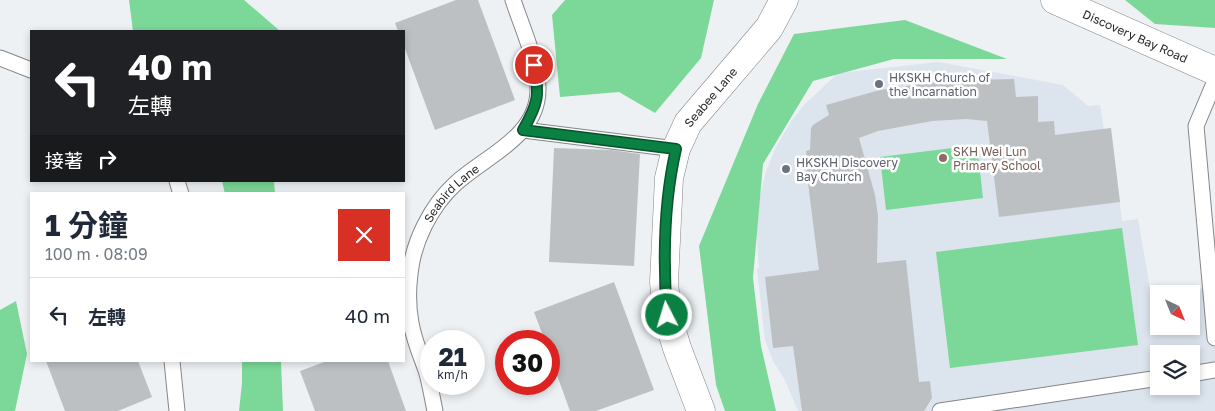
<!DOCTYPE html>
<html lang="zh-TW">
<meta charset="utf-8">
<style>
:root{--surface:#fff;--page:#f6f6f7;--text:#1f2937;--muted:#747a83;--line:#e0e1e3}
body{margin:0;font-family:"Golos Text","Noto Sans TC",sans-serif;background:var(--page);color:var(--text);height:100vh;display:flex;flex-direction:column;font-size:19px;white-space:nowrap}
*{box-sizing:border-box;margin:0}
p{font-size:16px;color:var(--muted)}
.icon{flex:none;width:28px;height:28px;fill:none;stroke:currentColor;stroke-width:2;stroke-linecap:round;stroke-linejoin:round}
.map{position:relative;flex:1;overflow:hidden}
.drawer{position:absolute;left:30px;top:192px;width:375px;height:170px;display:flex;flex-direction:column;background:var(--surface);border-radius:0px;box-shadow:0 2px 8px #0003}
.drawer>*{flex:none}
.banner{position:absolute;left:30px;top:30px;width:375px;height:152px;border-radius:0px;box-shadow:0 2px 8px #0003;background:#202124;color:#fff;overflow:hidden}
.needle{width:32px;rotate:137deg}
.fabs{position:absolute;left:1150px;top:285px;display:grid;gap:10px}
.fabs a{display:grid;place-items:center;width:50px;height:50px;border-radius:0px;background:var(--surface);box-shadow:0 2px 8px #0003;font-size:25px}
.speed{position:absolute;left:420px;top:330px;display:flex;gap:10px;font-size:25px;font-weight:700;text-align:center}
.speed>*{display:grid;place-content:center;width:65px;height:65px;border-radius:50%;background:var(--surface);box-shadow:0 2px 8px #0003;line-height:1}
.speed small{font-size:12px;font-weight:400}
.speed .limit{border:8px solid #d22;background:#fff;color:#111}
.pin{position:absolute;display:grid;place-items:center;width:42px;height:42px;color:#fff;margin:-21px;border:2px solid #fff;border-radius:50%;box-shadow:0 1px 5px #0007}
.me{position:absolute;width:55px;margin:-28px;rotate:355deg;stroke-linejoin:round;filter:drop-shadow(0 0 4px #0008)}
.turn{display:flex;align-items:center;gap:18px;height:105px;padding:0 15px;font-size:22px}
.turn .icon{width:65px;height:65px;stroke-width:2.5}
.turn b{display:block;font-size:35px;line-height:42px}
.then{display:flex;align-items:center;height:48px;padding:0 15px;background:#0003;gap:10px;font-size:19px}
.round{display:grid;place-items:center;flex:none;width:52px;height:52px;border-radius:0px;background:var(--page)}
.head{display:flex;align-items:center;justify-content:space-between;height:85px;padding:0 15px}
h1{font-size:30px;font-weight:700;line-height:38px}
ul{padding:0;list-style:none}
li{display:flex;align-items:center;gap:15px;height:75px;padding:0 15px;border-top:1px solid var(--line)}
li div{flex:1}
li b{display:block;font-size:19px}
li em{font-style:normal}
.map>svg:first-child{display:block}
.built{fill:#dce4ed;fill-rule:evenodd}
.green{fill:#7cd898}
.building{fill:#bdc0c2}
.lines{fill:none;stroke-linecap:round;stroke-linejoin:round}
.lane-casing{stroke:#848689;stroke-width:17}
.street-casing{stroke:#848689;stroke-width:29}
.secondary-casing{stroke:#848689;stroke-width:29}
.lane{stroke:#fff;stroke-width:15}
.street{stroke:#fff;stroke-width:28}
.secondary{stroke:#fff;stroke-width:28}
.route-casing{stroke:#07532c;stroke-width:12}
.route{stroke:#0b8043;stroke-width:9}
.worship-dot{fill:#6b7280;stroke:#fff;stroke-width:2}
.education-dot{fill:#8d6e63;stroke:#fff;stroke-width:2}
.labels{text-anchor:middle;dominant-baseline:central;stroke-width:5;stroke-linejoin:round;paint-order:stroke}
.street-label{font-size:12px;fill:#2a2b2c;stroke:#fff}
.worship-label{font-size:12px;fill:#5b616d;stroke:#fff;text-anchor:start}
.education-label{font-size:12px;fill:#785e54;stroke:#fff;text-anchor:start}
</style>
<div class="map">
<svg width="1215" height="411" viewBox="0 0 1215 411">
<rect width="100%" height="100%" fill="#eef1f4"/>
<path class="built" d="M939 62 1063 85 1088 106 1100 105 1104 129H1111L1122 221 1138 219 1151 294 1215 287V411H798L785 380 773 361 765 340 757 269 759 268 756 233 758 206 766 171 777 145 792 120 804 105 838 73ZM1159 294H1191V326H1159ZM1159 354H1191V386H1159Z"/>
<path class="green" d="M129 0H244L280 31H133Z
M565 0H714L701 58 655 113 619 92 560 97 552 15Z
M1125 0H1215V28L1155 24Z
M905 20 1007 59H894L813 81 763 164 753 278 761 346 776 411H725L716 385 699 246 758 104 794 34Z
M977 145 983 198 886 210 880 157Z
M222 181H274L275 194H225Z
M1122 228 1138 345 950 368 936 252Z
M16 301 27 354 15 411H0V310Z
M242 361H281L283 411H239L242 383Z"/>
<path class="building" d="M456 0H478L515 100 435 130 404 46V31H398L395 23Z
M1014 79 1016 97 1038 96V122L1054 121 1055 135 1111 128 1120 202 999 217 987 121 966 119 932 121 878 131 859 138 875 195 878 216 877 263 906 260 919 382 930 381 932 398 924 411H802L793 346 773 348 765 277 819 270 806 167 808 166 806 151 810 150 811 128 813 125 829 115 826 105 880 90 927 83 971 80Z
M554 148 611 150 640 154 634 266 549 262Z
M614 282 654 390 596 411H570L549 353V341H545L534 312Z
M46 361H138L152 397 118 411H65Z
M327 361H388L406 411H315L300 371Z"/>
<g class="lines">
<defs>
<g id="lane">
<path d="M0 58 31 70"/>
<path d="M1215 81 1196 126 1215 338"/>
<path d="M523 130 676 149"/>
<path d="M177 181 181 194"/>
<path d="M172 361 177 411"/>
<path d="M1191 374 1215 370"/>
<path id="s1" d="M435 411C432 397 430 383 426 370 420 354 414 340 411 323 408 307 408 290 410 274 413 242 431 206 455 184 485 156 539 137 538 88 538 62 521 25 513 0"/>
<path d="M940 411 1159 378"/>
</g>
<g id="street">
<path id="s2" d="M701 411 677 348 667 315 664 282 669 178 676 149 688 123 769 28 784 0"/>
</g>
<g id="secondary">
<path id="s3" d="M1055 0 1215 71"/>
</g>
</defs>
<use href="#lane" class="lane-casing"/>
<use href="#street" class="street-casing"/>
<use href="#secondary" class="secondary-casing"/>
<use href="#lane" class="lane"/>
<use href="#street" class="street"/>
<use href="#secondary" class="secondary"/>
</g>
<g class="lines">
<defs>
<path id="route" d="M534 65C540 95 538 104 523 130L676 149C664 201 663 262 667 315"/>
</defs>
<use href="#route" class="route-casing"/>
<use href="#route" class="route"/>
</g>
<g class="worship-dot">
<circle cx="879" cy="84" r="5"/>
<circle cx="786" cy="169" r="5"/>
</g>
<circle class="education-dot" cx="943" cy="158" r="5"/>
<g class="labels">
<g class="street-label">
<text stroke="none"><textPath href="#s3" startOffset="88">Discovery Bay Road</textPath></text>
<text stroke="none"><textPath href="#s2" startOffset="332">Seabee Lane</textPath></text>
<text stroke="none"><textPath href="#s1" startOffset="234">Seabird Lane</textPath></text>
</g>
<g class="worship-label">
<text x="889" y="77">HKSKH Church of<tspan x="889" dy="14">the Incarnation</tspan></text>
<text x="796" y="162">HKSKH Discovery<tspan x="796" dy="14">Bay Church</tspan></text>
</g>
<g class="education-label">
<text x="953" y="151">SKH Wei Lun<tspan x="953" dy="14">Primary School</tspan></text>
</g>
</g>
</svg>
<div class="fabs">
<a><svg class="needle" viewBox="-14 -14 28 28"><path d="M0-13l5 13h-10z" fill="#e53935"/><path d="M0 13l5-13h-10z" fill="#747a83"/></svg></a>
<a><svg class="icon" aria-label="layers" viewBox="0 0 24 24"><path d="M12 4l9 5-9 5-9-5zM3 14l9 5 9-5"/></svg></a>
</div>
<div class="speed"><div>21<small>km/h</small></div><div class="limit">30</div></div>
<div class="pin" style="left:534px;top:65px;background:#d93025"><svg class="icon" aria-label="arrive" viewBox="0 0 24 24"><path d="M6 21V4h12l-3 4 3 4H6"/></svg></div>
<svg class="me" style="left:667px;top:315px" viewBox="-20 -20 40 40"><circle r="17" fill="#0b8043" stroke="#fff" stroke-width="3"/><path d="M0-11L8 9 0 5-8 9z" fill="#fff"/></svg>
<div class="banner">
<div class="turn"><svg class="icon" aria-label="left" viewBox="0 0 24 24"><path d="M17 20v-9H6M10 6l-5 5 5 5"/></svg><div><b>40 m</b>左轉</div></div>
<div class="then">接著<svg class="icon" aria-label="right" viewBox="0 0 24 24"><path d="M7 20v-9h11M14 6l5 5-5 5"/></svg></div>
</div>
<section class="drawer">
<div class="head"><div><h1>1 分鐘</h1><p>100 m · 08:09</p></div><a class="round" style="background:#d93025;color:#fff"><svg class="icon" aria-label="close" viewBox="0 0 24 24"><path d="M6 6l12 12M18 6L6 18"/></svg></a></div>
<ul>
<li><svg class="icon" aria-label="left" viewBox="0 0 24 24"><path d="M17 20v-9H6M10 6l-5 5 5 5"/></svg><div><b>左轉</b></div><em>40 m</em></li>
</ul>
</section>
</div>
